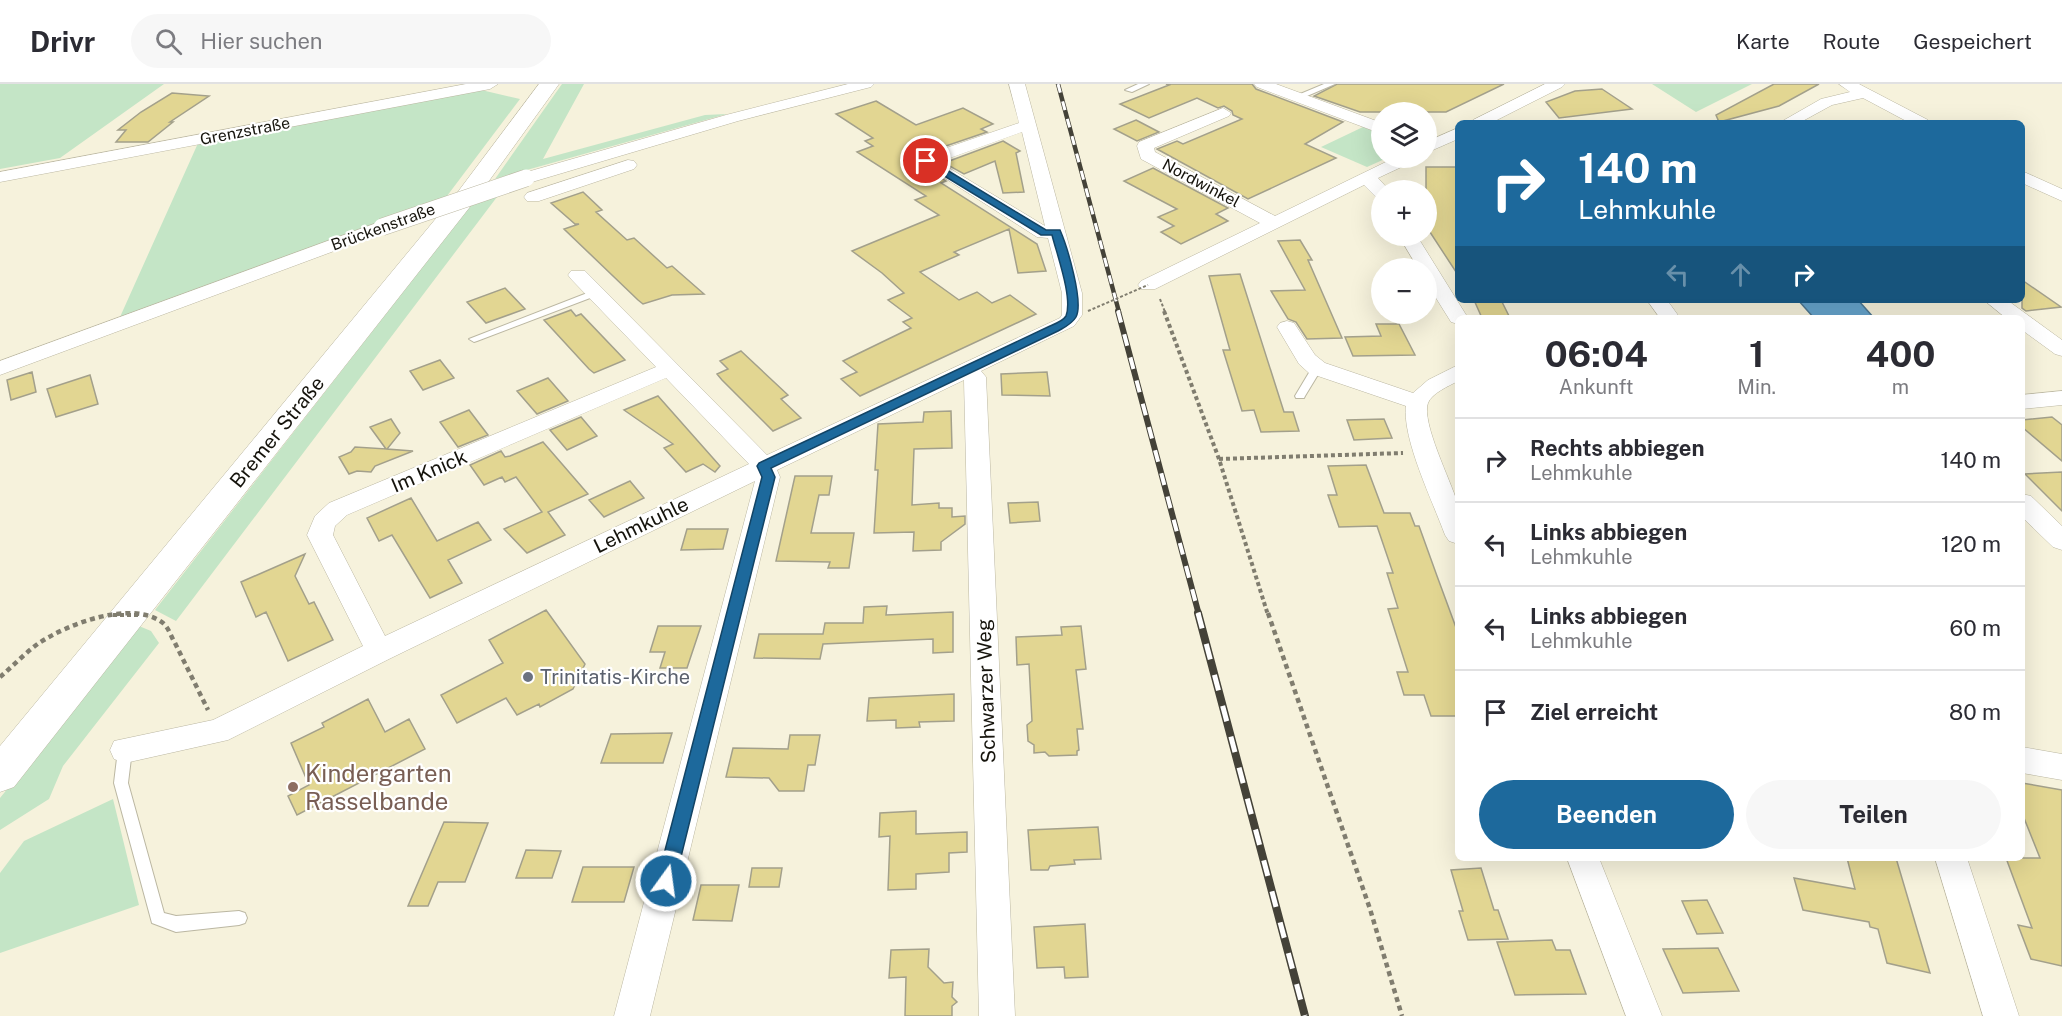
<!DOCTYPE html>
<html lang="de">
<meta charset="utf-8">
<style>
:root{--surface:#fff;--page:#f7f7f7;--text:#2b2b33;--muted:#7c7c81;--line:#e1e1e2;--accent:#1d699c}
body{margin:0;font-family:"Public Sans",sans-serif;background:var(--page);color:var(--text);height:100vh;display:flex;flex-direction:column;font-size:22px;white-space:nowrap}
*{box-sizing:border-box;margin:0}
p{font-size:20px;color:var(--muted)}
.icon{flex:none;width:33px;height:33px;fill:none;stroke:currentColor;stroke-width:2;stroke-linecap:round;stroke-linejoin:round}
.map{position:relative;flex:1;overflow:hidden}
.panel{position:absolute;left:1455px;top:231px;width:570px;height:546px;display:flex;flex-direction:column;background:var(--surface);border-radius:9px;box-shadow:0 6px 24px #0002}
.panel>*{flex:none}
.banner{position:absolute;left:1455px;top:36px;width:570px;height:183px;border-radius:9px;box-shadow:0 6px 24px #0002;background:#1d699c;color:#fff;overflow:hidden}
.buttons{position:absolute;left:1371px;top:18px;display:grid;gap:12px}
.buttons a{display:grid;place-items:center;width:66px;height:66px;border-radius:50%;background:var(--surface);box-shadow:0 6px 24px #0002;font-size:30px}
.pin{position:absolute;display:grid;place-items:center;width:51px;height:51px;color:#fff;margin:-26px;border:3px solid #fff;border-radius:50%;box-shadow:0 2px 6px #0007}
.me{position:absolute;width:66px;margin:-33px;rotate:14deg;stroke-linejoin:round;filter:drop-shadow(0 0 4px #0008)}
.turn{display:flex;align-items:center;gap:21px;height:126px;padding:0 24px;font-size:27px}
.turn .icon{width:78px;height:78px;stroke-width:2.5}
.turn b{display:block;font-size:42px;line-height:51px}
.lanes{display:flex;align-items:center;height:57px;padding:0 24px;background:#0003;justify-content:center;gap:30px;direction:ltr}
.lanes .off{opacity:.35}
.eta{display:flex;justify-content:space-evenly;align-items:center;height:102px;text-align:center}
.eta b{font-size:36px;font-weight:700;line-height:42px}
.primary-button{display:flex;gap:12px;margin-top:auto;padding:12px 24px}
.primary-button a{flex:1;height:69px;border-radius:36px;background:var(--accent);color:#fff;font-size:24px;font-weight:700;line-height:69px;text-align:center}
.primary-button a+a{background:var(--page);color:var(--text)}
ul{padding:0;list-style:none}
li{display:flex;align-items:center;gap:18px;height:84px;padding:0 24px;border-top:2px solid var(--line)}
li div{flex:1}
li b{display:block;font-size:22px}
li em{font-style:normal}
header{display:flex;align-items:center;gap:36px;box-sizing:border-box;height:84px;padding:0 30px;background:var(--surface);border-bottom:2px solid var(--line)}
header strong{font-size:28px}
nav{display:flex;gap:33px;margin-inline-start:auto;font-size:21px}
.search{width:420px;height:54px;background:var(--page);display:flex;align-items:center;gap:15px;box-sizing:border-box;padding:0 21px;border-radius:33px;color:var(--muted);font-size:22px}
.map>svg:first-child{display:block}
.green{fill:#c4e5c6}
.water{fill:#66a4cc;stroke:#4e7892;stroke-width:1.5}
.building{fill:#e2d692;stroke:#a3a08b;stroke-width:1.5}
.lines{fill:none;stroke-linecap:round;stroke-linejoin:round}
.lane-casing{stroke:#bbb7a2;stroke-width:2}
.street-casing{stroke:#bbb7a2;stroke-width:1}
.primary-casing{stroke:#bbb7a2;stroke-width:1}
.path-far2{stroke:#807d6f;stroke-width:2;stroke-dasharray:3 2;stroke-linecap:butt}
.path-far1{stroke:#807d6f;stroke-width:4;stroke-dasharray:4 3;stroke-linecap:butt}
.path{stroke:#807d6f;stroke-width:4.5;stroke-dasharray:5 4;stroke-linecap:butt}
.lane{fill:#fff;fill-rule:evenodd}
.street{fill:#fff;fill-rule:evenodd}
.primary{fill:#fff;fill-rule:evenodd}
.rail-far2-casing{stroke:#444238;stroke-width:4.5}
.rail-far1-casing{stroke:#444238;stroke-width:6}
.rail-casing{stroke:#444238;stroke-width:8}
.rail-far2{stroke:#fff;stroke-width:3;stroke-dasharray:9;stroke-linecap:butt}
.rail-far1{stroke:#fff;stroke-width:4;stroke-dasharray:12;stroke-linecap:butt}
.rail{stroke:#fff;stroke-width:5;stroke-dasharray:16;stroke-linecap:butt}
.street-bridge-casing{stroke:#bbb7a2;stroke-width:18;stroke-linecap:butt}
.path-bridge-far2{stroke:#807d6f;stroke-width:2;stroke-dasharray:3 2;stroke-linecap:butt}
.path-bridge-far1{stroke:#807d6f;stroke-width:4;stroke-dasharray:4 3;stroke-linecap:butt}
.path-bridge{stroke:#807d6f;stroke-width:4.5;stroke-dasharray:5 4;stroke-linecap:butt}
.street-bridge{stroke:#fff;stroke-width:17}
.route{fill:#1d699c;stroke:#134465;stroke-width:1.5}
.worship-dot{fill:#6b7280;stroke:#fff;stroke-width:2}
.education-dot{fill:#8d6e63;stroke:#fff;stroke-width:2}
.labels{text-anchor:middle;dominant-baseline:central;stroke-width:4.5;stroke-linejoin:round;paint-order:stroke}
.far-street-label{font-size:16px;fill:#15130c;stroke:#fff}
.street-label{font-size:20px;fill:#15130c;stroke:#fff}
.worship-label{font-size:20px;fill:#5b616d;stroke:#fff;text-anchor:start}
.near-education-label{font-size:24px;fill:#785e54;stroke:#fff;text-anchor:start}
</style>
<header>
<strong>Drivr</strong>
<div class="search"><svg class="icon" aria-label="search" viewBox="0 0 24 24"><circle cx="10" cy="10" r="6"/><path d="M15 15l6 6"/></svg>Hier suchen</div>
<nav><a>Karte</a><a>Route</a><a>Gespeichert</a></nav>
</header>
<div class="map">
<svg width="2062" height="932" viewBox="0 0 2062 932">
<rect width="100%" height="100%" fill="#f6f2dc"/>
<path class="green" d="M0 0H164L60 74 0 85Z
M562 0H584L543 75 705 31 727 30 495 95Z
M1652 0H1752L1696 28Z
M477 5 520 15 444 116 120 233 199 57Z
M1363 43 1381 50 1382 74H1387L1367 83 1321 63Z
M500 109 176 537 155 526 473 118Z
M139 542 151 547 159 559 63 682 49 715 0 746V714Z
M113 715 139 821 0 869V789L24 757Z"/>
<path class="water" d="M1798 216H1858L1874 234H1814Z"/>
<path class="building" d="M1166 0H1252L1256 5 1343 38 1305 60 1336 74 1248 115 1157 65 1177 57 1183 60 1242 35 1233 31 1232 27 1224 22 1218 24 1197 14 1149 34 1120 20 1169 1Z
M1337 0H1504L1446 28H1360L1314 12Z
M1774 0H1819L1779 22 1719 38 1716 31Z
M1602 5 1632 25 1559 34 1546 18 1575 7Z
M172 9 209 12 170 38H173L148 58H116L126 46H118L141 28Z
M876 17 916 41 963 24 993 40 981 45 987 48 919 71 916 78 946 97 941 99 1037 160 1046 187 1018 189 1009 145 954 168 959 171 920 188 959 216 977 208 992 219 1010 211 1036 230 860 312 841 295 857 288 843 277 911 244 903 238 912 234 888 216 904 209 882 189 852 167 939 131 915 116 926 112 857 68 873 62 865 57 873 54 836 30Z
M1136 36 1159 48 1137 57 1114 45Z
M1003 57 1020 67 1016 69 1024 108 1003 109 995 77 964 90 944 79Z
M1426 83H1458V191L1426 142Z
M1153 84 1228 124 1216 130 1228 137 1181 160 1161 148 1174 142 1158 133 1177 125 1124 97Z
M583 108 602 126 596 128 627 156 634 154 667 184 672 182 704 210 672 211 643 220 638 216 564 145 579 140H575L551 119Z
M1300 156 1312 176H1308L1342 254 1307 255 1296 238 1288 235 1271 207 1305 206 1278 157Z
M1240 190 1284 328H1293L1299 347 1261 348 1254 326 1242 327 1223 266H1230L1209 192Z
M2022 196 2061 223 2026 227 2022 224Z
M505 204 525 225 486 239 467 218Z
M1474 216H1501L1510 234H1482Z
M571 226 576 232 581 230 625 276 594 289 589 285 544 236Z
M1376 240H1399L1415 271 1353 272 1345 253 1381 252Z
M741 267 788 311 781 315 801 334 773 347 722 296 717 290 728 285 720 277Z
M440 276 454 294 423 306 410 287Z
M32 288 36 308 11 316 7 296Z
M1047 288 1050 312 1002 311 1001 290Z
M90 291 98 320 56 333 47 305Z
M548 294 568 317 537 330 517 307Z
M658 312 720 382 715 388 703 380 686 388 664 364 673 360 624 326Z
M469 326 488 351 458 363 440 338Z
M951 327 952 364 914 365 912 421 939 419V424H952V433L965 432V440L941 458V466L913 467 914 448 874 449 878 386H875L878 340 923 338 924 328Z
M581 333 597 352 567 366 550 346Z
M2052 333 2062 341V377L2022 343V336Z
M391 335 400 349 387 365 413 367 375 382 371 388 357 387 349 390 339 373 351 368 355 363 386 365 370 343Z
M1384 335 1392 354 1354 356 1347 336Z
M543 358 588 410 548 428 565 451 527 469 504 445 542 428 516 393 505 398 502 393 484 401 470 381 501 367 505 373 510 372Z
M1366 381 1384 429H1410L1415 442H1419L1437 492 1458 549V632H1431L1424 611H1404L1397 588H1408L1388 525 1398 524 1387 489H1393L1377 442 1339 443 1328 411H1337L1328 382Z
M2062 388V427L2025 390Z
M795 392H832L829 411H819L811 449H854L849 484H828L830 478 776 477Z
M630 397 644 414 604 433 589 416Z
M411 414 437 457 478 438 491 456 448 476 462 499 430 514 392 451 379 457 367 434Z
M1038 418 1040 437 1010 439 1008 419Z
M687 445H728L723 465 681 466Z
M305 470 295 492 309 520 314 518 333 556 288 577 266 528 256 533 241 498Z
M887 522 886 531 953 528V568L933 569V555L823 560 820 575 754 574 759 550H823L825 539H863L864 523Z
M546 526 585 580 573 605 540 623 539 620 517 631 506 614 457 639 441 611 503 579 489 556Z
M658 542H701L687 584H660L665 568H650Z
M1081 542 1086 585 1076 586 1083 645H1077L1079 666 1077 667V671L1049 672 1045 668 1034 669V661L1028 657 1027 641 1032 637 1029 580 1017 581 1016 553 1062 551 1061 543Z
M954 610V637L919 638 920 643 896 644V636L867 637 869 614Z
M368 615 385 648 409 635 425 665 297 731 288 712 309 701 291 659 324 643 322 639Z
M672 649 663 679H601L611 650Z
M790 651H820L815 681H808L804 707H779L769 694 726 693 733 664 788 665Z
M2022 699 2062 706V882L2031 875 2018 841 2032 844 2006 774H2040L2022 729Z
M916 727V750L967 748V768L949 769V788L916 790V805L888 806 890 752 879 753 880 729Z
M444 738 488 739 465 798H438L428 822H408Z
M1098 743 1101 775 1074 776 1075 780 1050 782 1048 786H1031L1028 746Z
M526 766 561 767 552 794H516Z
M1847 774H1896L1930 889 1887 879 1878 845 1870 843 1869 838 1803 826 1794 794 1855 805Z
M583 783H634L624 818H572Z
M752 784H782L779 803H749Z
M1481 784 1494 826H1498L1508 855 1468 856 1459 827H1463L1451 786Z
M701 801H739L732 837 693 836Z
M1707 816 1723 849 1697 850 1682 817Z
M1085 840 1088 893 1065 894 1064 883 1037 884 1034 843Z
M1552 856 1556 866H1570L1586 910 1515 911 1497 858Z
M1718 864 1739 907 1683 909 1663 865Z
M929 865 928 883 944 899 953 898 952 913 957 918 952 922V932H905L906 893 889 894 891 866Z"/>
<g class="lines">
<defs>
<path id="lane" d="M1138 0H1149L1132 8 1125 6Z
M1324 0H1335L1300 15 1293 13Z
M595 206 600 209 598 211 477 257 474 258 469 255Z
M1317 281 1322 284 1305 312 1304 314H1296L1295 312 1313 282Z
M125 660 130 662 132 666 128 699 164 829 176 832 239 827 245 829 247 834 245 839 239 841 176 848 152 839 114 699 118 666 120 662Z"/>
<path id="street" d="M466 0H498L490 5 0 98V88Z
M848 0H874L871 3 738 37 532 98H520L517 94 520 90 726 31Z
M1009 0H1025L1082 209V231L1074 242 981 287 986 293 1015 932H979L964 296 777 386 780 393 650 932H614L755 397 389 575 228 656 125 679 114 675 110 666 114 657 213 636 363 562 307 451 315 432 329 419 656 283 571 195 568 191 571 187H585L767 371 1060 234 1062 231V209L1048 154 1037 153 918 77 920 73 1019 39ZM1022 48 1045 142 939 78ZM666 294 749 380 385 552 333 451 335 442 347 431Z
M1254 0H1276L1382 39V50L1257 3Z
M1545 0H1565L1562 3 1491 39H1471L1473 36Z
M1839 0H1859L1928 36 1930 39H1910L1863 14 1832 21 1799 39H1779L1821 15 1850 8Z
M1223 24 1231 29 1229 32 1154 64 1155 68 1275 132 1394 74H1414L1412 78 1378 94 1389 106H1382V114L1376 113 1364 101 1155 205H1141L1138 201 1141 197 1260 139 1141 75 1137 62 1139 58Z
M1458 44V55L1426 69V58Z
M628 76 634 77 637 81 634 85 539 117H527L524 113 527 109Z
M2022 87 2062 105V117L2022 99Z
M382 137 388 139 391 143 388 147 0 291V277Z
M1399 152H1417L1468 234H1458V240L1451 238 1426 198V184H1418Z
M1647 216H1667L1680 234H1660Z
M1984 216H2007L2062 256V272L2055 270 2022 246V234H2006Z
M1287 237 1294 239 1315 271 1325 279 1413 309 1428 296 1458 281V297C1449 302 1432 309 1428 319 1421 338 1451 397 1457 418 1461 430 1458 447 1458 460L1449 457 1445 451C1433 418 1402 355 1406 322L1309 289 1299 280 1277 243 1280 239Z
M2062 307V321L2022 325V311Z
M2022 410 2031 412 2062 442V466L2053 463 2022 433Z
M2022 663 2062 670V696L2022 689Z
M1567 774H1599L1662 932H1626Z
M1935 774H1967L2019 932H1983Z"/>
<path id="primary" d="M539 0H559L473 119 14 703 0 708V662L457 109Z"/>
</defs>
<use href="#lane" class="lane-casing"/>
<use href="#street" class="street-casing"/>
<use href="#primary" class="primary-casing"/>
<path class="path-far2" d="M1160 215 1165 228"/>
<path class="path-far1" d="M1164 227 1219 375 1268 531
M1219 375 1403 369"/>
<path class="path" d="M1268 529 1370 825 1402 932
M175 559 208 626"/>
<use href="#lane" class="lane"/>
<use href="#street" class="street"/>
<use href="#primary" class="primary"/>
<defs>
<path id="rail-far2" d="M1058 0 1119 228"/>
<path id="rail-far1" d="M1118 227 1199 531"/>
<path id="rail" d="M1198 529 1305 932"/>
</defs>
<use href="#rail-far2" class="rail-far2-casing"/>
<use href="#rail-far1" class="rail-far1-casing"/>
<use href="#rail" class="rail-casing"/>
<use href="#rail-far2" class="rail-far2"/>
<use href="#rail-far1" class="rail-far1"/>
<use href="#rail" class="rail"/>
<defs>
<path id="street-bridge" d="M382 143 526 94"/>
</defs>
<use href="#street-bridge" class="street-bridge-casing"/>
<path class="path-bridge-far2" d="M1088 227 1148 201"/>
<path class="path-bridge-far1" d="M113 531H141"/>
<path class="path-bridge" d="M0 593C13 582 25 569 39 559 68 540 132 515 163 539 169 544 171 553 175 559"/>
<use href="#street-bridge" class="street-bridge"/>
</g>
<path class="route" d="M923 75H929L1046 146H1060C1067 162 1084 218 1076 233 1072 240 1065 243 1058 247L771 384 775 393 675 797 672 803 666 805 660 803 657 797 762 393 757 382 759 379 1050 242C1055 240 1063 237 1066 232 1073 214 1057 171 1052 151H1041L923 79Z"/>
<circle class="worship-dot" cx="528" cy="593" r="6"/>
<circle class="education-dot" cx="293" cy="703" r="6"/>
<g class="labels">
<g class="far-street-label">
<text transform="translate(245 47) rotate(-11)">Grenzstraße</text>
<text transform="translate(1201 99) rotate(28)">Nordwinkel</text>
<text transform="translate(383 143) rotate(-20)">Brückenstraße</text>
</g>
<g class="street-label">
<text transform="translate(277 348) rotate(-51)">Bremer Straße</text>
<text transform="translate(429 387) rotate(-23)">Im Knick</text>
<text transform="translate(641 441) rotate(-26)">Lehmkuhle</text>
<text transform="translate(986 607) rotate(-92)">Schwarzer Weg</text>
</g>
<g class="worship-label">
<text x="540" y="593">Trinitatis-Kirche</text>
</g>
<g class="near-education-label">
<text x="305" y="689">Kindergarten<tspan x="305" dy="28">Rasselbande</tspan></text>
</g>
</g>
</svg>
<div class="buttons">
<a><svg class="icon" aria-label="layers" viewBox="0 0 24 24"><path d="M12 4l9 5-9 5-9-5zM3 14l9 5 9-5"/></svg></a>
<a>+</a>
<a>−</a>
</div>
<div class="pin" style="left:926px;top:77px;background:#d93025"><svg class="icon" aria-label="arrive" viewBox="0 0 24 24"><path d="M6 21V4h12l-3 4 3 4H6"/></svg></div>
<svg class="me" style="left:666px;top:797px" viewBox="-20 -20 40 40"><circle r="17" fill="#1d699c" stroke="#fff" stroke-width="3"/><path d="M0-11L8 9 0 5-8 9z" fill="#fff"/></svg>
<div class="banner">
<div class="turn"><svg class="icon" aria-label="right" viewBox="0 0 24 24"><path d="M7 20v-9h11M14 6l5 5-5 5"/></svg><div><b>140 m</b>Lehmkuhle</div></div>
<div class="lanes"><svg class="icon off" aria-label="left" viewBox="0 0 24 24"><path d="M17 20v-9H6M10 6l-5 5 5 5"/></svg><svg class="icon off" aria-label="ahead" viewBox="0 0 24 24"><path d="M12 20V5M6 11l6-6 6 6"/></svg><svg class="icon" aria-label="right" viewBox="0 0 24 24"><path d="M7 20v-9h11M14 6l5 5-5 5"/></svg></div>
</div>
<section class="panel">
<div class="eta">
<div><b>06:04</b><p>Ankunft</p></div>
<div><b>1</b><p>Min.</p></div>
<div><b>400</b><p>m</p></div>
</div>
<ul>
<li><svg class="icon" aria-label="right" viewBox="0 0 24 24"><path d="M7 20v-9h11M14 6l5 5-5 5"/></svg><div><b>Rechts abbiegen</b><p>Lehmkuhle</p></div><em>140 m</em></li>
<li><svg class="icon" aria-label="left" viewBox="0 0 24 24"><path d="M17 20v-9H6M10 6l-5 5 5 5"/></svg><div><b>Links abbiegen</b><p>Lehmkuhle</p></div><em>120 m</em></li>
<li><svg class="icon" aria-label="left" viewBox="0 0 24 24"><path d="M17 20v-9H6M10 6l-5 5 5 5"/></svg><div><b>Links abbiegen</b><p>Lehmkuhle</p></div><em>60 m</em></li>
<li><svg class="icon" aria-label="arrive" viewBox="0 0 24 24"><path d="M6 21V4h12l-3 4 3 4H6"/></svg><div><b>Ziel erreicht</b></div><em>80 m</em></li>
</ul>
<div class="primary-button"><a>Beenden</a><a>Teilen</a></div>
</section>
</div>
